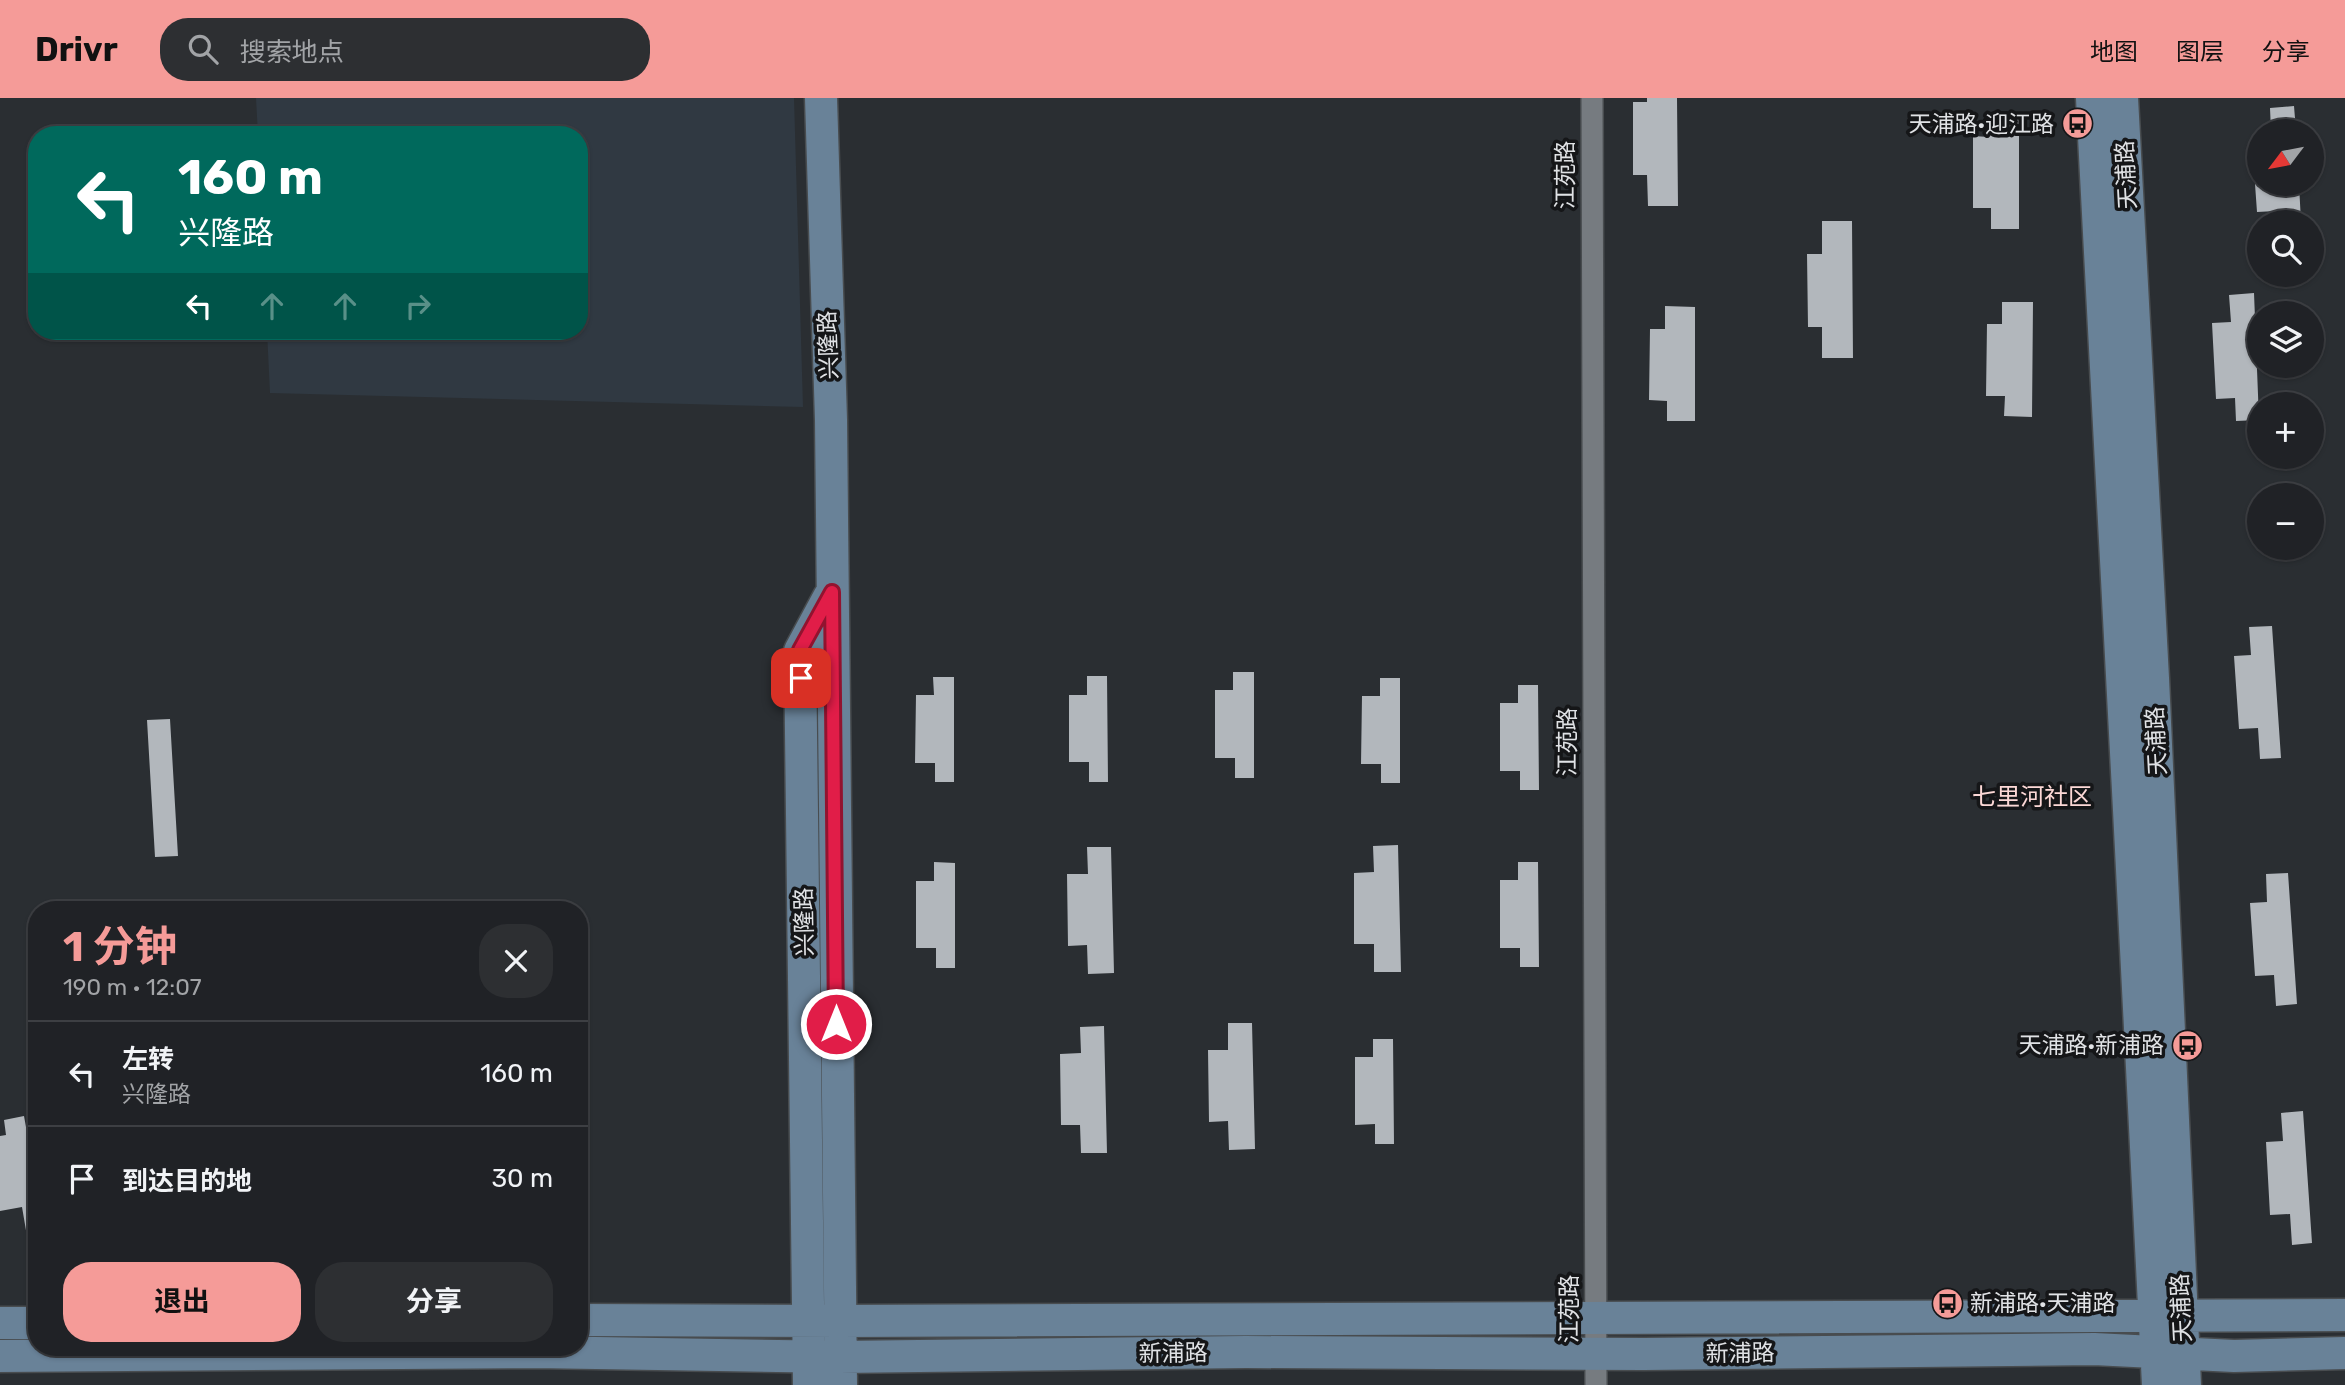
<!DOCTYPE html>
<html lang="zh">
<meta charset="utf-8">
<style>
:root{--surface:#202226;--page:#2d2f32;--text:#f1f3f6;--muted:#a2a4a7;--line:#3d3f43;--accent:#f59b98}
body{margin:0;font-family:Rubik,"Noto Sans SC",sans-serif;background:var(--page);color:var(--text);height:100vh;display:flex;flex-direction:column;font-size:26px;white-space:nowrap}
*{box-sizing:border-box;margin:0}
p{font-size:23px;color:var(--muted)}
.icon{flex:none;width:38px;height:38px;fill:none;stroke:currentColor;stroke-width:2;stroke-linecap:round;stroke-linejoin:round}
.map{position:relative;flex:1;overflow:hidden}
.panel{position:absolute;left:28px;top:803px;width:560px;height:455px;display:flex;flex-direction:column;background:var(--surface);border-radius:28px;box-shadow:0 2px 5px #0004,0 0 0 2px var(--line)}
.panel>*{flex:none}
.top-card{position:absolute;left:28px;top:28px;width:560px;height:214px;border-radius:28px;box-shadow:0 2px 5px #0004,0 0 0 2px var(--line);background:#00695c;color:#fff;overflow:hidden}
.needle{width:46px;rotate:238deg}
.tools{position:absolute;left:2247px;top:21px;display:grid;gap:14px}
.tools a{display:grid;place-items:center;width:77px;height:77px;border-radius:50%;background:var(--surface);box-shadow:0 2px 5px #0004,0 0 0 2px var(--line);font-size:35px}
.pin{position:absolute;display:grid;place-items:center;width:60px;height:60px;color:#fff;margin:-30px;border-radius:14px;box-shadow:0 4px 10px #0006}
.me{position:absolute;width:77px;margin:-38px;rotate:0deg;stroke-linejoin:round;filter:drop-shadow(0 0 5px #0008)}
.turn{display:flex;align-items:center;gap:24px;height:147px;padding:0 35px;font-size:32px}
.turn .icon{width:91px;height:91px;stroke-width:2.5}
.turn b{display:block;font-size:49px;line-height:60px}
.lanes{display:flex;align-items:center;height:66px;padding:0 35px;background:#0003;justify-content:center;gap:35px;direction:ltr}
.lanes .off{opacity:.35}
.round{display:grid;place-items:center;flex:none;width:74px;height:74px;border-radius:28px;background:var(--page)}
.headline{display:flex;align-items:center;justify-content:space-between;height:119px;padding:0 35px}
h1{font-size:42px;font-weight:700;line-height:52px;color:var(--accent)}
.button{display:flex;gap:14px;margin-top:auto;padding:14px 35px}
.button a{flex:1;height:80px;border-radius:28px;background:var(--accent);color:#111;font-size:28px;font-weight:700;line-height:80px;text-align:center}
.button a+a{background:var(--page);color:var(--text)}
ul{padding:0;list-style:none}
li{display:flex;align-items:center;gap:21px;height:105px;padding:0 35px;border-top:2px solid var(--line)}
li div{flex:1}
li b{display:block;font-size:26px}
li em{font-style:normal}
header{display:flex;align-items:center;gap:42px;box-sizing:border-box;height:98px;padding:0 35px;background:var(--accent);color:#111}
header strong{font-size:33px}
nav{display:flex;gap:38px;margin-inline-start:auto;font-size:24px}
.search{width:490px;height:63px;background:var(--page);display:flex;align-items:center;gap:18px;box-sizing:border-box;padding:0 24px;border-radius:28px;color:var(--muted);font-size:26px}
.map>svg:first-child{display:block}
.built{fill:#303942}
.building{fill:#b2b7bc}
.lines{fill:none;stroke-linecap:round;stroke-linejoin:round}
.street-casing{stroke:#484c4f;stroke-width:24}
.secondary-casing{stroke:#484c4f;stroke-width:35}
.street{stroke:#767b80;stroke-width:21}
.secondary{stroke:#698298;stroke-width:32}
.route-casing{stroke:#92132f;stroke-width:18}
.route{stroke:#e11d48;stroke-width:12}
.labels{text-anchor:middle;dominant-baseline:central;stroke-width:7;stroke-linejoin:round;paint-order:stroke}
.poi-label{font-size:23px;fill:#e0e2e5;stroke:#151618;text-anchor:end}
.street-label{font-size:23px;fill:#e0e2e5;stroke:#151618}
.neighbourhood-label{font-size:24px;fill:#fcd8d6;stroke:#151618}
</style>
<header>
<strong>Drivr</strong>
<div class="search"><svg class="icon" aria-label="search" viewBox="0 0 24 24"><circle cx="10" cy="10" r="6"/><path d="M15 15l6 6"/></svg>搜索地点</div>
<nav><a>地图</a><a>图层</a><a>分享</a></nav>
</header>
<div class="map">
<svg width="2345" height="1287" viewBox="0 0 2345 1287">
<rect width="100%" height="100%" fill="#2a2e32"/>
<path class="built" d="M256 0H794L803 309 270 295 267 233H579V37H258Z"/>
<path class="building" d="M1647 0H1677L1678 108H1648L1647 77H1633V4H1647Z
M2294 8 2296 33H2271L2270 10Z
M1989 16H2019V131H1991V110H1973V38L1989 39Z
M2255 86H2299L2301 124H2277L2276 113 2257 114Z
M1822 123H1852L1853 260H1822V229H1808L1807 156H1822Z
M2254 195 2259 322 2236 323 2235 300 2216 301 2212 225 2231 224 2229 197Z
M2002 204H2033L2032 319 2004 318 2005 298H1986L1987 226H2002Z
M1665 208 1695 209V323H1667V303L1649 302 1650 231H1665Z
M2272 528 2281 660 2260 661 2258 630 2239 631 2234 558 2251 557 2249 529Z
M1233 574H1254V680H1235V660H1215V592H1233Z
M1087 578H1107L1108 684H1089V664H1069V597H1087Z
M933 579H954V684H935V665H915L916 597H934Z
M1380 580H1400V685H1381V666H1361L1362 598H1380Z
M1518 587H1538L1539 692H1520V673H1500V605H1518Z
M170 621 178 758 155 759 147 622Z
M1398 747 1401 874H1374V846H1354V775L1374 774 1373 748Z
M1087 749H1111L1114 875 1088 876 1087 847 1068 848 1067 776H1088Z
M934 764 955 765V870H936V850H916V783H934Z
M1518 764H1538L1539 869H1520V850H1500V782H1518Z
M2288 775 2297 906 2276 908 2274 877 2255 878 2250 805 2267 804 2266 776Z
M1228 925H1252L1255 1051 1229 1052 1228 1023 1209 1024 1208 952H1228Z
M1104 928 1107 1055H1081L1080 1027H1061L1060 956 1081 955 1080 929Z
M1373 941H1393L1394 1046H1375V1026L1355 1027V959H1373Z
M2303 1013 2312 1145 2292 1147 2290 1116 2270 1117 2266 1044 2283 1043 2281 1015Z
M24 1018 37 1090V1149L29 1150 22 1109 0 1113V1038L6 1037 4 1022Z"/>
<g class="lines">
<defs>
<path id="street" d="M1592 0 1596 1287"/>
<path id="secondary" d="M821 0 831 322 841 1287
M2092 0C2118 429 2134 858 2158 1287
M2122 0 2153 580 2185 1287
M579 1222 840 1223 2345 1217
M0 1225H37
M0 1258 535 1254 840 1259 1246 1254 1644 1256 2094 1251 2234 1258 2345 1255
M809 1287 800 553 829 499"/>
</defs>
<use href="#street" class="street-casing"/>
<use href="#secondary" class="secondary-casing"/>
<use href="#street" class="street"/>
<use href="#secondary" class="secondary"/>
</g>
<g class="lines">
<defs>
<path id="route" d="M801 580 800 552 832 494 836 926"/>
</defs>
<use href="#route" class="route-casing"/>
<use href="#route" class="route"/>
</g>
<defs>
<symbol id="bus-disc" viewBox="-11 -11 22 22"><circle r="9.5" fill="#f59b98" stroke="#151618"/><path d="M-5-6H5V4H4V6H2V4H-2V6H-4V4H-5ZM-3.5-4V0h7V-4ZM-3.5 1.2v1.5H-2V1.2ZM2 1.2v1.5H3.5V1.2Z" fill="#111"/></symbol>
</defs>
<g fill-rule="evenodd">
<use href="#bus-disc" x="2060" y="8" width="35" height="35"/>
<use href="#bus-disc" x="2170" y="930" width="35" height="35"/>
<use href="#bus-disc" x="1930" y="1188" width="35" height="35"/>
</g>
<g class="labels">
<g class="poi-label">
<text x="2054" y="26">天浦路·迎江路</text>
<text x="2164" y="947">天浦路·新浦路</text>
<text x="1970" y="1205" text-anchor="start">新浦路·天浦路</text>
</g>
<g class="street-label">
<text transform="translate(1565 77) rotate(-90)">江苑路</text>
<text transform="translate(2126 77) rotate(-93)">天浦路</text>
<text transform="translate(828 247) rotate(-92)">兴隆路</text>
<text transform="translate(2156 643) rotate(-93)">天浦路</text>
<text transform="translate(1567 644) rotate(-90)">江苑路</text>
<text transform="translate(804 824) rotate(-91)">兴隆路</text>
<text transform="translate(2181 1210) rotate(-93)">天浦路</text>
<text transform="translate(1569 1211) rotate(-90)">江苑路</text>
<text transform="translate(1173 1255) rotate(-1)">新浦路</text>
<text transform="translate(1740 1255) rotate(-1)">新浦路</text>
</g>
<g class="neighbourhood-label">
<text x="2032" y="699">七里河社区</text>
</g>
</g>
</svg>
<div class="tools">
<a><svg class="needle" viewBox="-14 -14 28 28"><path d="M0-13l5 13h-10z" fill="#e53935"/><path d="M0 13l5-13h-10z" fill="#a2a4a7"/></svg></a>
<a><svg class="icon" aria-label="search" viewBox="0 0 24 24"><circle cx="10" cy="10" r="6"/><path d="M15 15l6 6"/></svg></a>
<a><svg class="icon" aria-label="layers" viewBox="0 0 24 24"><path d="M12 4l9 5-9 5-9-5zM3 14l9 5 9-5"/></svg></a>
<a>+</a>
<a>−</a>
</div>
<div class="pin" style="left:801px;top:580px;background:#d93025"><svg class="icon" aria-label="arrive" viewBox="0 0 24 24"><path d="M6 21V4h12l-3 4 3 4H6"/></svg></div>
<svg class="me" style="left:836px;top:926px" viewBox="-20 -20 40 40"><circle r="17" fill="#e11d48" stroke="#fff" stroke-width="3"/><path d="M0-11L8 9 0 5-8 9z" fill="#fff"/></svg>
<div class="top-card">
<div class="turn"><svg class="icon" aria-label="left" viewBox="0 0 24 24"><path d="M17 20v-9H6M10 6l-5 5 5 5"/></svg><div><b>160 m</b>兴隆路</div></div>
<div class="lanes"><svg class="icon" aria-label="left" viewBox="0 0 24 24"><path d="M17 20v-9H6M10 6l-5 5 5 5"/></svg><svg class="icon off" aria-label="ahead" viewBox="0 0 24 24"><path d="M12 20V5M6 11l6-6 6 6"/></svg><svg class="icon off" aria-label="ahead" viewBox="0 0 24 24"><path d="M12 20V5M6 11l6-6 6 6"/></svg><svg class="icon off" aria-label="right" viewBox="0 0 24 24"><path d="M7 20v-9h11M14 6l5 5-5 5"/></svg></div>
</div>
<section class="panel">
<div class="headline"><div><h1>1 分钟</h1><p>190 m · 12:07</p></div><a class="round"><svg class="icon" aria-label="close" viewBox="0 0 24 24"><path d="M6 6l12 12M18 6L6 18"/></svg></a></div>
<ul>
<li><svg class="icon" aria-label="left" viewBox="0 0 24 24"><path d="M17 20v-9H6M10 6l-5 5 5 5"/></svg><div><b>左转</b><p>兴隆路</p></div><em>160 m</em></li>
<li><svg class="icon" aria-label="arrive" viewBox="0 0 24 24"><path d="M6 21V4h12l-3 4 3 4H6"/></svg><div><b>到达目的地</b></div><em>30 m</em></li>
</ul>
<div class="button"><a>退出</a><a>分享</a></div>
</section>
</div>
